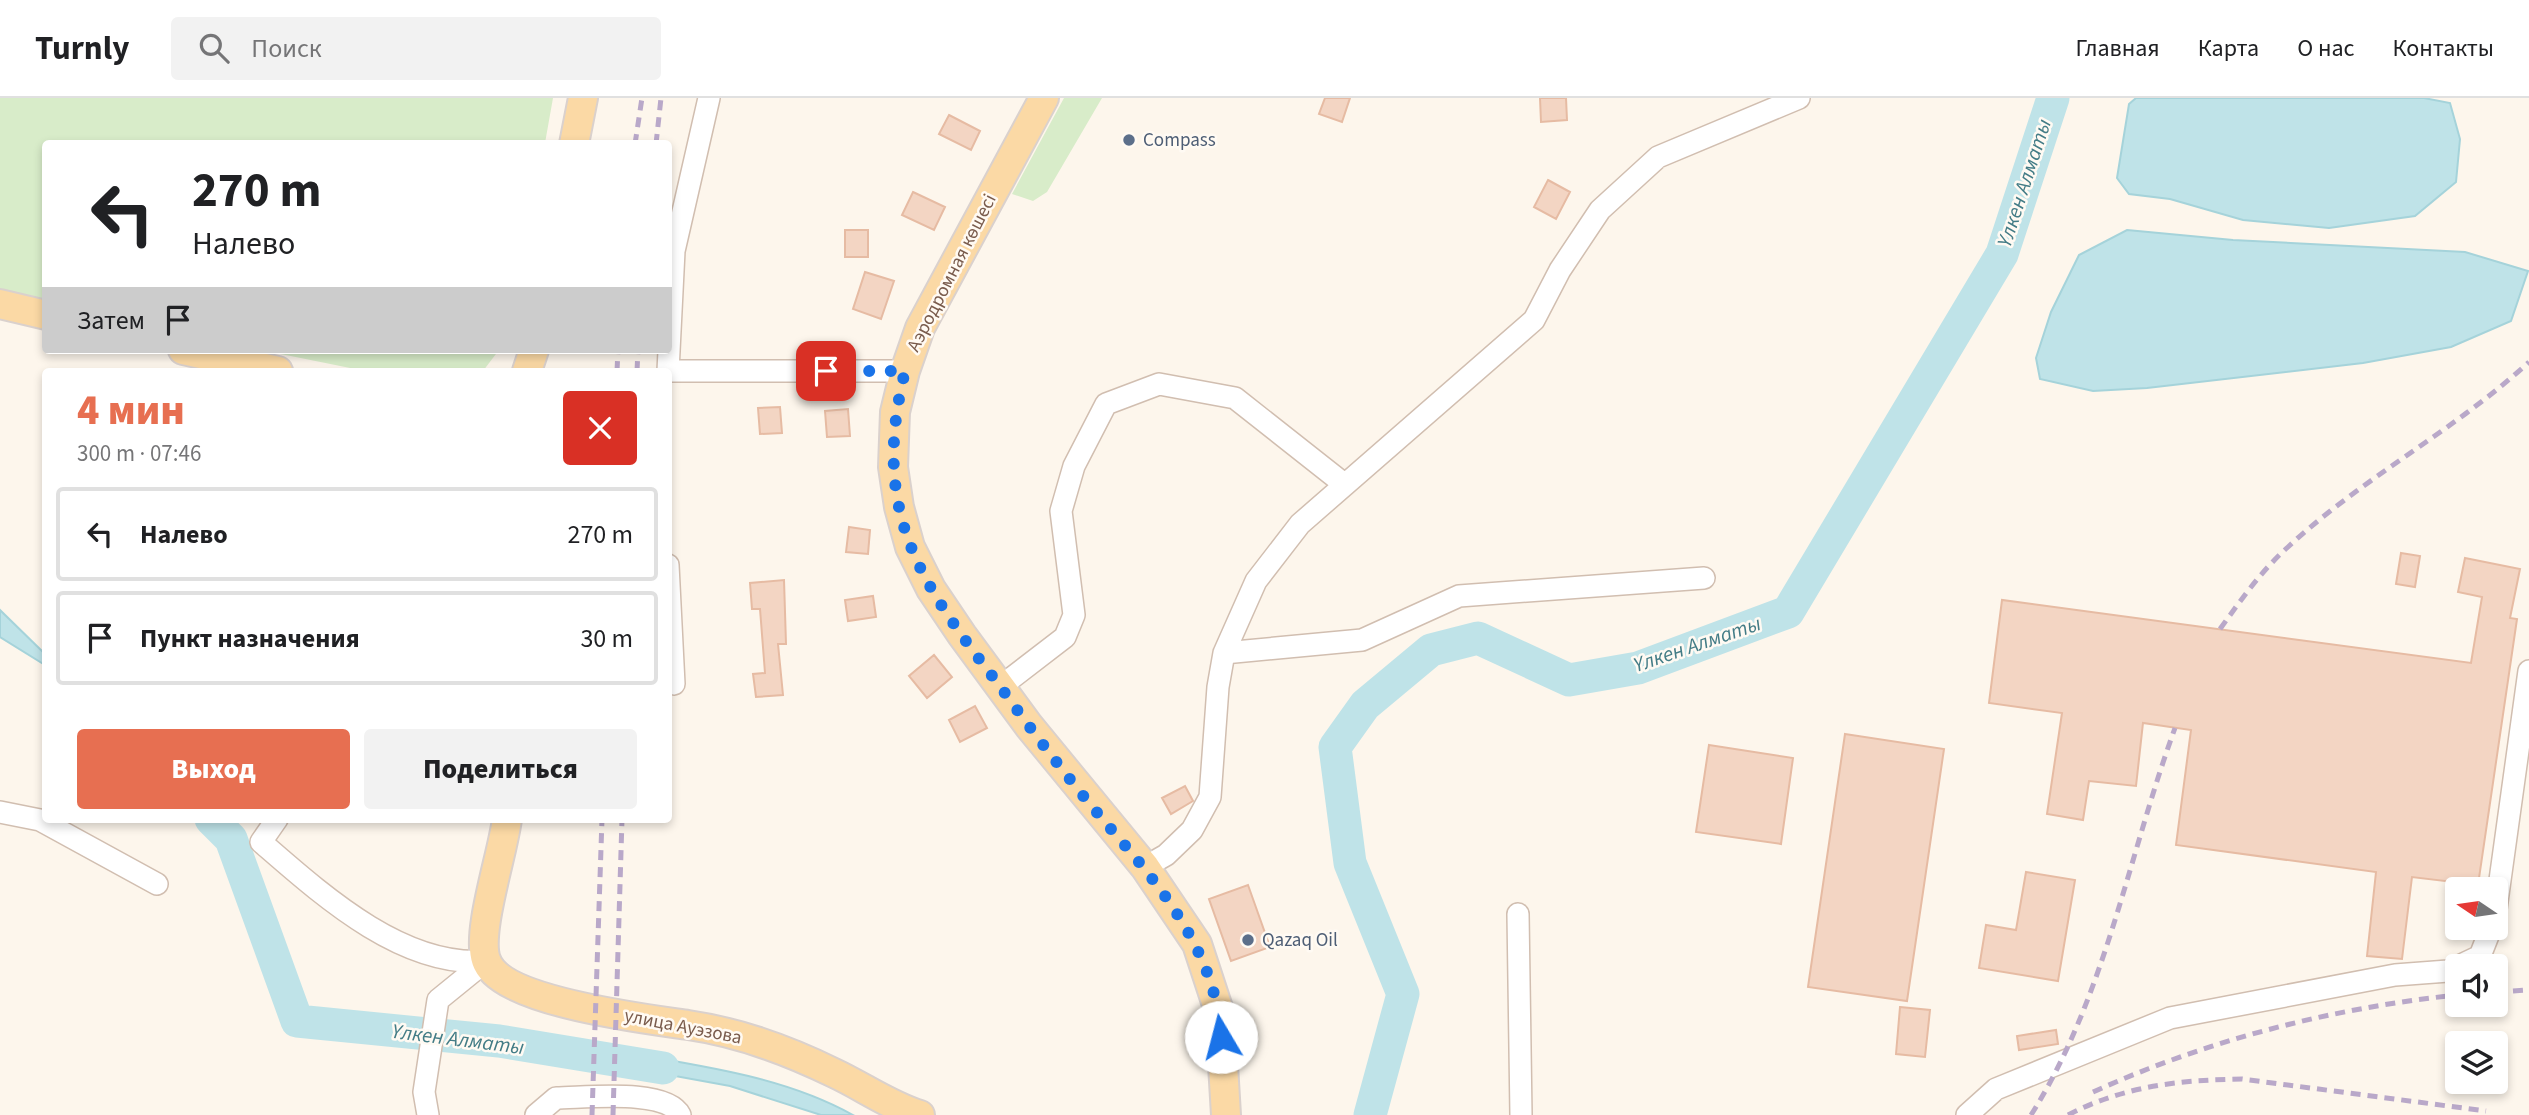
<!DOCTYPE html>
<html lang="ru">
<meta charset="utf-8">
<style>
:root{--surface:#fff;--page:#f2f2f2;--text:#202124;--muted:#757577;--line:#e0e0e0;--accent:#e76f51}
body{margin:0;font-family:"Source Sans 3",sans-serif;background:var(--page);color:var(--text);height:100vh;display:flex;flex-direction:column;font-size:26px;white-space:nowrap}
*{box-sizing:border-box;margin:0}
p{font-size:23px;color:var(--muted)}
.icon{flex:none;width:38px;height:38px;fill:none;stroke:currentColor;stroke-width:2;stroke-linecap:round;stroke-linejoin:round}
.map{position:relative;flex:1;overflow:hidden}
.side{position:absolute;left:42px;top:270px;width:630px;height:455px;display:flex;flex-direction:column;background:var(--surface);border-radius:7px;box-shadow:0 4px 10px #0003}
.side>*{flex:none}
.top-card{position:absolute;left:42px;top:42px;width:630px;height:214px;border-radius:7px;box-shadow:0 4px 10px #0003;background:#fff;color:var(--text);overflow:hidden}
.needle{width:46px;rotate:283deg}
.fabs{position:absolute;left:2445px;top:779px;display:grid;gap:14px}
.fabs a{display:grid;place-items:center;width:63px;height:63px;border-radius:7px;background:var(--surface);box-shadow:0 4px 10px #0003;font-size:35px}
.pin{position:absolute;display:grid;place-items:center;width:60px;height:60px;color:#fff;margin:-30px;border-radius:14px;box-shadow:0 4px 10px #0006}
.me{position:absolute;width:77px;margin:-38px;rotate:352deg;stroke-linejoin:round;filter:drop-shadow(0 0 5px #0008)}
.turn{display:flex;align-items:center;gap:24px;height:147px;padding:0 35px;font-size:32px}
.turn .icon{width:91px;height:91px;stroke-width:2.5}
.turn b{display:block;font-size:49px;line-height:60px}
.then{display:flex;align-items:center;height:66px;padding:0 35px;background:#0003;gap:14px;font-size:26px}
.round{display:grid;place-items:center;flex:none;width:74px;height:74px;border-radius:7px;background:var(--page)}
.head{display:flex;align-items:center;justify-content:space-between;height:119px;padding:0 35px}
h1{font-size:42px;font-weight:800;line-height:52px;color:var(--accent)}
.primary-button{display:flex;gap:14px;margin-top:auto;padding:14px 35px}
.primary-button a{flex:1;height:80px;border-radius:7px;background:var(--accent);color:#fff;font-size:28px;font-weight:800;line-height:80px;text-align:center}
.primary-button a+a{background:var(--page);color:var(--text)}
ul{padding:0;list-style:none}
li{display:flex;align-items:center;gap:21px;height:94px;margin:0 14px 10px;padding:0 21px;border:4px solid var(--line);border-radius:7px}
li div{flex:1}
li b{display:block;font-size:26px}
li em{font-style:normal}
header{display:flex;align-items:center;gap:42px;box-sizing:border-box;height:98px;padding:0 35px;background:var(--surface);border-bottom:2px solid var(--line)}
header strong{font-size:33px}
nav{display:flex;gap:38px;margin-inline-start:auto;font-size:24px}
.search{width:490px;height:63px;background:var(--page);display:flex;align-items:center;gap:18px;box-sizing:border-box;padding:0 24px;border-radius:7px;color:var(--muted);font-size:26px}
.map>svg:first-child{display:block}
.green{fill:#d8ecc9}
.water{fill:#bfe3e8;stroke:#a5d3da;stroke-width:2}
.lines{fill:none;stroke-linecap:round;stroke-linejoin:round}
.river{stroke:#bfe3e8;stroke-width:33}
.building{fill:#f3d5c3;stroke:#e6bba3;stroke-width:2}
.minor-casing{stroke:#d1beb0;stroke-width:24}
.major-casing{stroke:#dad1cd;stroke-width:32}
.minor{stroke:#fff;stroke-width:21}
.major{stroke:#fbd9a5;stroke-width:28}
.rail{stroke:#b9a8c9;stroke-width:5;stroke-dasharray:10 7;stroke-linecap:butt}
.route{stroke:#1a73e8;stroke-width:12;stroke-dasharray:0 21.6}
.service-dot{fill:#5c6f8a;stroke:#fffaf3;stroke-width:2.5}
.labels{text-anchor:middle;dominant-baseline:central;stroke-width:5;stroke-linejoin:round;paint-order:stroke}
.service-label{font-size:19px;fill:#4e5e75;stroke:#fffaf3;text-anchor:start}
.street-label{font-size:19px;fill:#7a5c4d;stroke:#fffaf3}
.water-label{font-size:21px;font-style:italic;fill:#437c86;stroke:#fffaf3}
</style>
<header>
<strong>Turnly</strong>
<div class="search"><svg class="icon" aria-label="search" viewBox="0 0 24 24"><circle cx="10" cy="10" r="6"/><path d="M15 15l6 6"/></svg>Поиск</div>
<nav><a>Главная</a><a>Карта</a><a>О нас</a><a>Контакты</a></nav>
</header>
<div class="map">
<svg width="2529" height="1017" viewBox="0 0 2529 1017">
<rect width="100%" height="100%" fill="#fdf6ec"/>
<path class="green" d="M0 0H553L545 45 46 46 45 209 0 199Z
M1064 0H1102L1047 94 1033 103 1012 96Z
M261 252H499L483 273H365Z"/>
<path class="water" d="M2136 0H2424L2450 5 2460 41 2456 84 2415 118 2329 130 2243 122 2170 101 2129 96 2117 80 2129 6Z
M2127 132 2233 142 2465 154 2528 173 2511 223 2451 249 2363 265 2147 290 2093 293 2040 281 2036 260 2051 214 2079 157Z
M0 512 45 556V567L0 539Z
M622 954C700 968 783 978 853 1017H821L730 988 620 968Z"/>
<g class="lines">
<path class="river" d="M211 721 231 741 297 923 499 943 663 970
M1370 1017 1403 896 1350 765 1335 649 1365 607 1431 552 1478 540 1569 582 1638 570 1788 514 2002 156 2053 0"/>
</g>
<path class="building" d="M1325 0H1350L1342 24 1319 16Z
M1540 0H1566L1567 22 1541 24Z
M949 17 980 33 971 52 939 36Z
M1548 82 1570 94 1556 121 1534 109Z
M913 94 945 109 934 132 902 117Z
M845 132H868V159H845Z
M865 174 894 183 881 221 853 211Z
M780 309 782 335 760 336 758 310Z
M848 311 850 338 827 339 825 313Z
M849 429 870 432 868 456 846 454Z
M2401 455 2420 458 2415 489 2396 486Z
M2465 460 2520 471 2510 520 2517 521 2478 787 2412 779 2402 861 2367 858 2376 774 2176 747 2191 632 2143 625 2136 688 2089 683 2083 722 2047 716 2062 615 1989 605 2002 502 2471 565 2482 499 2458 494Z
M784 482 786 546H778L783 597 756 599 753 576 765 575 760 511H752L750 485Z
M873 498 876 519 848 523 845 502Z
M934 557 952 579 927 600 909 578Z
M975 608 987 630 960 644 949 622Z
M1845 636 1944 651 1907 903 1808 889Z
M1709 647 1793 660 1781 746 1696 734Z
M1185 688 1193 703 1171 716 1162 700Z
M2026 774 2075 782 2058 883 1979 870 1986 827 2016 832Z
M1248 787 1270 849 1231 863 1209 801Z
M1900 909 1930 912 1925 959 1896 956Z
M2056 932 2058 946 2019 952 2017 938Z"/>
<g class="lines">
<defs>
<path id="minor" d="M668 273 674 153 709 0
M668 273H905
M668 467 674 586
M1224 555 1362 542 1459 498 1704 480
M1000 589 1065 539 1074 517 1061 413 1074 368 1106 306 1159 286 1235 300 1344 386
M0 714 40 722 157 786
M277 721 261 744C321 796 402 870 486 863
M1145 769 1166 757 1192 732 1210 699 1218 589 1224 555 1256 483 1300 426 1534 222 1560 172 1600 112 1658 59 1799 0
M2496 811 2529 573
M1518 816 1521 1017
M2459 868 2480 858 2491 830
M428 1017 424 994 438 902 486 863
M536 1017 556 1000C584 1000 666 990 680 1017
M1967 1017 1996 991 2170 920 2395 877 2448 873 2457 869"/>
<path id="major" d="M1044 0 920 230 905 273 895 314 893 369 899 409 910 449 931 491 962 537 1029 628 1145 769 1197 846 1220 916 1226 1017
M574 46 583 0
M0 206 46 217
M183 252 278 273
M527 273 534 252
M507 721C503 755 476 834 486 862 500 904 647 921 688 927 737 934 789 953 834 975 862 988 890 1008 920 1017"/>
</defs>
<use href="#minor" class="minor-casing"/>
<use href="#major" class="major-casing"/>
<use href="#minor" class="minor"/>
<use href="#major" class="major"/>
<path class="rail" d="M635 46 642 0
M656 46 661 0
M617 273 618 252
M637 273 638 252
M2220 531C2241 502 2261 473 2288 449 2362 380 2454 333 2529 264
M2496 894 2529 892
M2093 994C2208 942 2332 910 2457 897
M592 1017 602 721
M613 1017 622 721
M2031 1017C2105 900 2128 759 2175 630
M2068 1017C2124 988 2179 982 2242 981L2486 1013"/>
</g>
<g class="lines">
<path class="route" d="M826 273H905C894 318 889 363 899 409 913 477 958 533 999 587 1038 641 1079 695 1123 745 1171 801 1217 864 1221 939"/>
</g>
<g class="service-dot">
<circle cx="1129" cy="42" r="7"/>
<circle cx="1248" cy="842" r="7"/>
</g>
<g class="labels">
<g class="service-label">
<text x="1143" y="42">Compass</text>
<text x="1262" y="842">Qazaq Oil</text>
</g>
<g class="street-label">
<text transform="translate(952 175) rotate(-63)">Аэродромная көшесі</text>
<text transform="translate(683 929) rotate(11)">улица Ауэзова</text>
</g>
<g class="water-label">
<text transform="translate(2024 85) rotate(-72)">Үлкен Алматы</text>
<text transform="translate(1697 546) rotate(-19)">Үлкен Алматы</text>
<text transform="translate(458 941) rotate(7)">Үлкен Алматы</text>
</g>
</g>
</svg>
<div class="fabs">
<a><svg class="needle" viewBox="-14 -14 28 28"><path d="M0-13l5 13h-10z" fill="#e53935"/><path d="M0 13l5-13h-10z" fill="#757577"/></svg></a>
<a><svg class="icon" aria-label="sound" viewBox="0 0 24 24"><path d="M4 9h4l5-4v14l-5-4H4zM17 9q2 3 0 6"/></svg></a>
<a><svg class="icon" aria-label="layers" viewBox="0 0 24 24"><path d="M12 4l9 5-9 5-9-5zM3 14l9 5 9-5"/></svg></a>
</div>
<div class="pin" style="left:826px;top:273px;background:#d93025"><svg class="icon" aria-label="arrive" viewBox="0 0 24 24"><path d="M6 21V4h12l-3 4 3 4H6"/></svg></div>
<svg class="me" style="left:1221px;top:939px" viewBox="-20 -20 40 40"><circle r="19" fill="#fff"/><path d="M0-13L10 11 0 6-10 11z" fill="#1a73e8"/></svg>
<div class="top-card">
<div class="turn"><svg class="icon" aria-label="left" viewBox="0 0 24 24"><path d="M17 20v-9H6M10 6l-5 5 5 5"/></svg><div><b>270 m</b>Налево</div></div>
<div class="then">Затем<svg class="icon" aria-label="arrive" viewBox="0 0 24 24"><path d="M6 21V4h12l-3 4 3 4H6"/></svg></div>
</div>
<section class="side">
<div class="head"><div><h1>4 мин</h1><p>300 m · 07:46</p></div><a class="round" style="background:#d93025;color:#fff"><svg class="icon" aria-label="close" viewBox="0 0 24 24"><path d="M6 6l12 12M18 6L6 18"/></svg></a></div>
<ul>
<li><svg class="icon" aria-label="left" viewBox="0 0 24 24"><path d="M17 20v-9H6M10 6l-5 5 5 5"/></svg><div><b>Налево</b></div><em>270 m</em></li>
<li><svg class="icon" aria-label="arrive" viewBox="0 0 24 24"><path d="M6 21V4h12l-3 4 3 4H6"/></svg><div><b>Пункт назначения</b></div><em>30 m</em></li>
</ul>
<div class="primary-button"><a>Выход</a><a>Поделиться</a></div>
</section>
</div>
